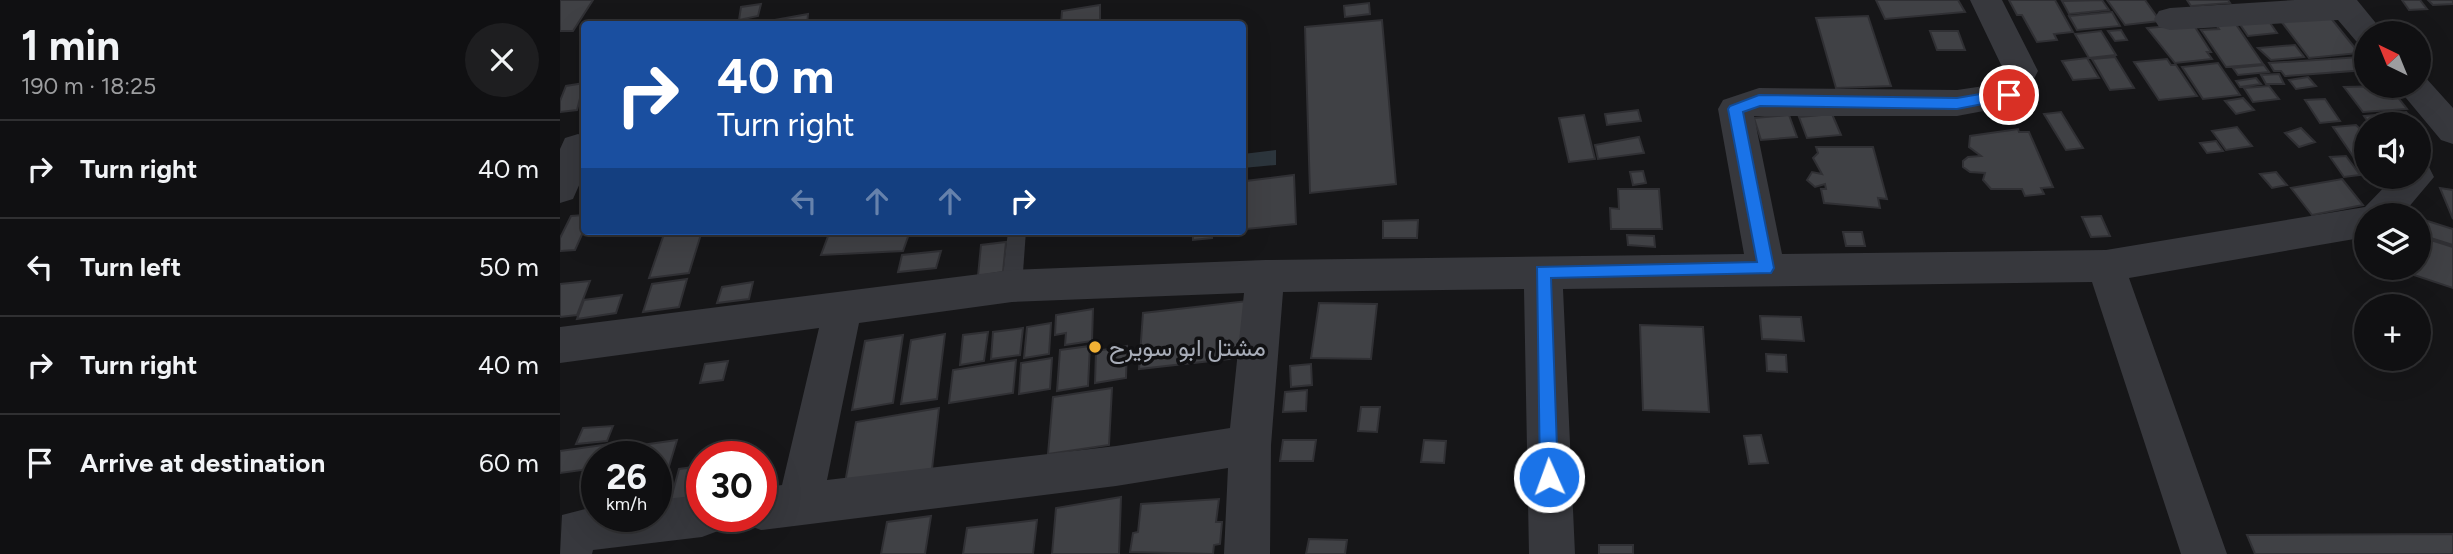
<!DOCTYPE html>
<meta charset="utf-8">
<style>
:root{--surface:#101012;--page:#1e1e20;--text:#f1f3f6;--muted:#9c9d9f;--line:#303032}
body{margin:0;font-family:Figtree,Vazirmatn,sans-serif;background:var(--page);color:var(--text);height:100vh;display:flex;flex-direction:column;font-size:26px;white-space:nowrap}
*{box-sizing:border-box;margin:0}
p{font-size:23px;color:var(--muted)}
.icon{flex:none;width:38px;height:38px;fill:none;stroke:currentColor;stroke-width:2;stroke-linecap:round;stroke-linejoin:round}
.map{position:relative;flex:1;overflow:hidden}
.side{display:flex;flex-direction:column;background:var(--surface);width:560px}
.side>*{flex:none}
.top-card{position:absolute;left:21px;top:21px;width:665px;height:214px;border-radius:7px;box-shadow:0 7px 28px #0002,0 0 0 2px var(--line);background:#1a4fa0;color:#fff;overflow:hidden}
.needle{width:46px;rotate:317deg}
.fabs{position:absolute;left:1794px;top:21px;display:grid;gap:14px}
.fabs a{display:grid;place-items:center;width:77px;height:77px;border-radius:50%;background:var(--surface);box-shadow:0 7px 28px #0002,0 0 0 2px var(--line);font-size:35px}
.speed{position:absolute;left:21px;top:441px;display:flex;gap:14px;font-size:35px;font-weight:700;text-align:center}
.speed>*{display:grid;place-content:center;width:91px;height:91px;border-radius:50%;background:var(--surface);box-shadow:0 7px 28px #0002,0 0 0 2px var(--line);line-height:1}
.speed small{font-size:18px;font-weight:400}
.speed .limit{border:10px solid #d22;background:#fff;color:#111}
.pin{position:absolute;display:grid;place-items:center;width:60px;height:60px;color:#fff;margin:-30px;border:4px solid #fff;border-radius:50%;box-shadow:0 2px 7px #0007}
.me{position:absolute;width:77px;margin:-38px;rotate:358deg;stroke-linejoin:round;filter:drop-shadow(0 0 5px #0008)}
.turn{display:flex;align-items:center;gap:24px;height:147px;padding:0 21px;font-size:32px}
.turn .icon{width:91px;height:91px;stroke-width:2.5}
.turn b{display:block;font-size:49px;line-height:60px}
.lanes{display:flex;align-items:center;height:66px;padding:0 21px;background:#0003;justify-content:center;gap:35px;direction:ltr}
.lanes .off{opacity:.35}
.round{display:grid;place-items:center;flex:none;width:74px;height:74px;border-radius:37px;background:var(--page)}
.summary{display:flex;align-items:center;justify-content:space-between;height:119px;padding:0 21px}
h1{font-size:42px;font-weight:700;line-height:52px}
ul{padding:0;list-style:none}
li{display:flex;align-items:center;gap:21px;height:98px;padding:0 21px;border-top:2px solid var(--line)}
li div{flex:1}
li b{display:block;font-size:26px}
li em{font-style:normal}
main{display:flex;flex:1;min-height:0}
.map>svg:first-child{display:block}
.water{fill:#2c353c}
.building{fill:#404145;stroke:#303034;stroke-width:2}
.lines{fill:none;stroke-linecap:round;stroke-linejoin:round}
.service{fill:#37383d;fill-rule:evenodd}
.minor{fill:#37383d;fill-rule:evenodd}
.route{fill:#1a73e8;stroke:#114b97;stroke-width:2}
.poi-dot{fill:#f2b134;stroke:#111113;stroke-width:2.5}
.labels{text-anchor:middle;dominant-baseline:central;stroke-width:7;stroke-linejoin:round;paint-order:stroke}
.poi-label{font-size:24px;fill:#a8adb8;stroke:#111113;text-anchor:start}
</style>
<main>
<section class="side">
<div class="summary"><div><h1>1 min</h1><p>190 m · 18:25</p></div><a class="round"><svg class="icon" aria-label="close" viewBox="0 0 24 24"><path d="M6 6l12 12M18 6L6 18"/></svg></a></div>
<ul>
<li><svg class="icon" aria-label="right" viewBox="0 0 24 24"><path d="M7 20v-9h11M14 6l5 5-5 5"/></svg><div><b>Turn right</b></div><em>40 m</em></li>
<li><svg class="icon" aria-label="left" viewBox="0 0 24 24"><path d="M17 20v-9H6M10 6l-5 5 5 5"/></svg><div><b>Turn left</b></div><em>50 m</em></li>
<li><svg class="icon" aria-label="right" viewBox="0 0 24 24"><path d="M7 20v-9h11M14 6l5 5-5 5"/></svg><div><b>Turn right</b></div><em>40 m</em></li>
<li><svg class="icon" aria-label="arrive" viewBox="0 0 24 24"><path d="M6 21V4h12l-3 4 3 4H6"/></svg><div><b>Arrive at destination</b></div><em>60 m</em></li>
</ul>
</section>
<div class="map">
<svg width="1893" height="554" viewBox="0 0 1893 554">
<rect width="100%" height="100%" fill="#161618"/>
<path class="water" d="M716 150V165L683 168V154Z"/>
<path class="building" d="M0 0H33L13 31H0Z
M1316 0H1398L1405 12 1325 19Z
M1449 0H1495L1513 32 1494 34 1497 40 1477 42 1462 15H1457Z
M1542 0 1549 10 1509 14 1502 1Z
M1547 0H1585L1600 21 1565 25Z
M1627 0H1668L1670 3 1631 6Z
M1842 0H1860L1867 9 1849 10Z
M1868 0H1893V4L1873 5Z
M809 3 810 14 785 17 784 6Z
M201 4 198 16 179 20 181 7Z
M540 5V24H501L502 11Z
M1552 12 1560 26 1517 30 1509 16Z
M248 14 247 24H193Z
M1308 16 1331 86 1276 88 1256 18Z
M1706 17 1717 33 1688 36 1677 20Z
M1770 17 1799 53 1749 58 1721 21Z
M822 20 836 184 750 193 745 27Z
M1675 23 1703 64 1666 67 1641 30 1659 29 1656 25Z
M1633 24 1651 52H1647L1652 59 1615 63 1587 28Z
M1561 30 1567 40 1555 41 1548 31Z
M1370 31H1398L1405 50H1377Z
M1541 31 1556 55 1529 58 1515 34Z
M1735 45 1744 57 1711 60 1698 48Z
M1555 57 1574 88 1550 90 1532 59Z
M1800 57 1806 70 1725 76 1721 71H1714L1709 63Z
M1527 58 1539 78 1513 80 1502 61Z
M1607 59 1611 65H1616L1637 96 1599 100 1574 62Z
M1658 63 1680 95 1643 99 1622 67Z
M1704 65 1709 72 1678 75 1673 68Z
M1719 74 1724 84H1706L1701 75Z
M1748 77 1756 86 1736 89 1729 80Z
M1696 78 1701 84 1680 87 1676 81Z
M24 83 17 110 0 112V101L6 86Z
M1709 86 1719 99 1693 102 1684 88Z
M1829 86 1847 109 1803 112 1784 87Z
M1683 98 1694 110 1676 114 1665 101Z
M1765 99 1780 121 1760 123 1745 100Z
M1078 110 1081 121 1047 125 1045 114Z
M1501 112 1523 148 1506 150 1484 114Z
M1846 112 1856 124H1810L1804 116Z
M1272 114 1281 135 1247 138 1239 117Z
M1024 115 1035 159 1009 162 999 118Z
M1229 115 1237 137 1201 140 1194 118Z
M1796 125 1799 128H1806V164L1799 165 1773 127Z
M1677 127 1692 146 1666 150 1652 131Z
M1741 128 1755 142 1739 147 1725 133Z
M1458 129 1459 132H1469L1493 187 1481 188 1484 194 1465 196 1462 189H1431L1423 180 1425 173 1410 172 1403 167V161L1408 157 1421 156 1409 147 1410 136Z
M1079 137 1084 153 1038 159 1035 145Z
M1656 141 1663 151 1647 153 1640 143Z
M1256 147H1313L1327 199 1318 198 1320 208 1264 203 1261 189H1266L1265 184 1255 187 1247 180 1252 172 1262 174 1253 158 1258 153Z
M1786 156 1800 175 1784 177 1770 157Z
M1083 171 1086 183 1073 185 1070 172Z
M1716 172 1727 185 1712 188 1700 174Z
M734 175 736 224 686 229 682 192H686V181Z
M1782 179 1803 205 1752 215 1731 188Z
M1880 188 1893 190V219Z
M1058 189H1099L1102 229H1051L1050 208 1059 209Z
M24 215V230L15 250 0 251V238L11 216Z
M1541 216 1550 236 1531 237 1522 217Z
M1858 218 1893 229V245L1858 234Z
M858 220 857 238H823V221Z
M105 231H142L129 273 89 278Z
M270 231H350L343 251 261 255Z
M633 231H652V238L633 240Z
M1283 232H1302L1305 246H1286Z
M1067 235 1094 236 1095 247 1068 245Z
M1858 236 1893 247V288L1854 275V268H1858Z
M446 242 443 272 418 276 421 245Z
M381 251 376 268 338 272 342 255Z
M127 279 119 307 83 312 92 284Z
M30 281 17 315 0 317V284Z
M193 282 189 299 157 303 162 287Z
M62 295 56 313 17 319 24 300Z
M687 301 686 357 579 369 583 313Z
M759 303 817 304 811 359 751 358Z
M533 309 532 341 505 345 506 333 495 335 496 315Z
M1200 316 1241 317 1244 341 1202 339Z
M491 323 489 354 464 358 467 327Z
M1080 325 1143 327 1149 412 1083 410Z
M463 328 460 355 431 359 433 332Z
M428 332 424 361 400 365 403 335Z
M385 334 377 399 341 404 351 340Z
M343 335 333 403 292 410 305 341Z
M530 346 528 386 497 391 500 350Z
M567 346 566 378 535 383 536 351Z
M1206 354 1226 355 1227 372 1207 371Z
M492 358 490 389 459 394 461 363Z
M456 360 453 393 389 403 393 370Z
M168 361 163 380 140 383 145 364Z
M751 364 752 385 731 387 730 366Z
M552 388 549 445 488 454 493 397Z
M747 390 746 411 723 412 725 392Z
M801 407H820L817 432 798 431Z
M379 408 372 469 285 483 296 422Z
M53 426 47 441 16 444 23 428Z
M1201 435 1208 463 1189 464 1184 436Z
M117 440 107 473 96 474V457H72L75 446Z
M723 440H756L753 461H720Z
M864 440 886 441 884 463 861 462Z
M50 444 46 457H37V468L0 473V451Z
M142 466V497L110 502 119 469Z
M561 497 559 554H492L496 508Z
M659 499 656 522H662L660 544 654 545 653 554 570 552 573 533 578 532 581 504Z
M371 516 365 554H321L327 522Z
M477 520 473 554H403L407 528Z
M1893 534V554H1695L1687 535Z
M749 539 787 540 785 554H746Z
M1039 545H1073V554H1039Z"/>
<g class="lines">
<path class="service" d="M448 231H466L462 286 459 292H445L442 286Z"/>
<path class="minor" d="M1410 0H1442L1478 71 1461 104 1397 116H1194L1222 254 1546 250 1805 207 1834 177H1858V164L1869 167 1874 177 1842 215H1806V237L1569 278 1667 554H1621L1532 282 1003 289 1015 554H969L964 289 723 292 711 445 710 554H664L668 468 556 486 201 530 185 524 182 516H201V488L222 485 259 328 0 363V327L452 270 705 260 1184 254 1158 109 1163 100 1199 88 1397 90 1438 84 1444 71ZM684 293 670 428 556 446 267 480 299 323 452 302Z
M1735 0H1797L1824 33H1806V44L1796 41 1778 20 1610 30 1599 27 1594 19 1599 11 1610 8Z
M1858 75 1865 77 1893 108V144L1881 140 1836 86H1858Z
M18 134 24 136V174L13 199 0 203V149L5 138Z
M142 495V516H164L158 531 142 537 33 550 32 554H0L2 515 37 506V516H96V500Z"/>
</g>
<path class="route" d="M1449 89 1454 91V98L1397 109 1200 106 1183 112 1214 268 1211 273 991 278 998 477 996 483 989 485 983 483 980 477 977 267 1197 262 1168 109 1170 106 1199 95 1397 98Z"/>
<circle class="poi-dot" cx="535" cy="347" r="7"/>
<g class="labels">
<g class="poi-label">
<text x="549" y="347">مشتل ابو سويرح</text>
</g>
</g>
</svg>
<div class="fabs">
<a><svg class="needle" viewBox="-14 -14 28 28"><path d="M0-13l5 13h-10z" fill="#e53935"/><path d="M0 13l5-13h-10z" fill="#9c9d9f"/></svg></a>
<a><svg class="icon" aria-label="sound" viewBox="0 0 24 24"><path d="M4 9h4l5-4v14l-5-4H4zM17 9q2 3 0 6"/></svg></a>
<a><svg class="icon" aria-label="layers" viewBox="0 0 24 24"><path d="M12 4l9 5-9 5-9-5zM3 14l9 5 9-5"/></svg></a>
<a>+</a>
</div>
<div class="speed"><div>26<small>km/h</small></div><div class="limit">30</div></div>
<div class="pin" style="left:1449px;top:95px;background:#d93025"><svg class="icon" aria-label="arrive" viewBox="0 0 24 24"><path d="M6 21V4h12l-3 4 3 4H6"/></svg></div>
<svg class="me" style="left:989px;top:477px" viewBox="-20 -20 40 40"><circle r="17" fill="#1a73e8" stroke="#fff" stroke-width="3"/><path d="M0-11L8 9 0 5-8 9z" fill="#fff"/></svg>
<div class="top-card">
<div class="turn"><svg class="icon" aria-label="right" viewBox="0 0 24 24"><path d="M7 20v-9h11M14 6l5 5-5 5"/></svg><div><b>40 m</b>Turn right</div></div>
<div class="lanes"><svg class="icon off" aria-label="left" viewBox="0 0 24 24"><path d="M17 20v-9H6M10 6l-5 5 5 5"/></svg><svg class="icon off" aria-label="ahead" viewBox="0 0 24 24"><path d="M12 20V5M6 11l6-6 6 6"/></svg><svg class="icon off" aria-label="ahead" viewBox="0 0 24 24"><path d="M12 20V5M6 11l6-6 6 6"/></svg><svg class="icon" aria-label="right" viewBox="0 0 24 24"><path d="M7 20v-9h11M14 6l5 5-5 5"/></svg></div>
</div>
</div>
</main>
